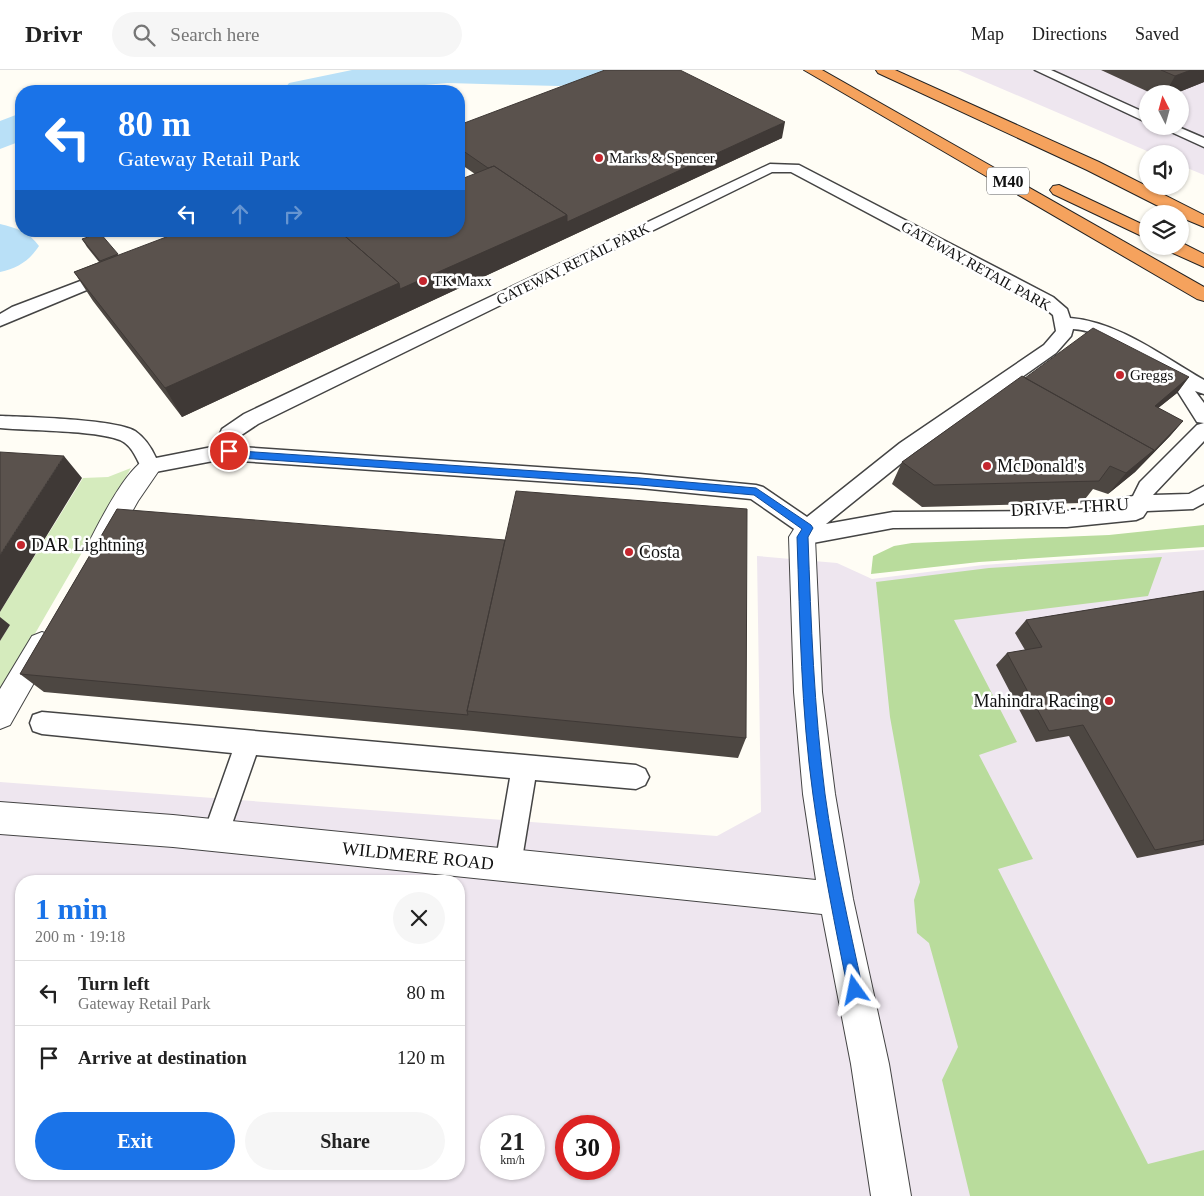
<!DOCTYPE html>
<meta charset="utf-8">
<style>
:root{--surface:#fff;--page:#f6f6f6;--text:#222;--muted:#767676;--line:#e0e0e0;--accent:#1a73e8}
body{margin:0;font-family:Georgia,serif;background:var(--page);color:var(--text);height:100vh;display:flex;flex-direction:column;font-size:19px;white-space:nowrap}
*{box-sizing:border-box;margin:0}
p{font-size:16px;color:var(--muted)}
.icon{flex:none;width:28px;height:28px;fill:none;stroke:currentColor;stroke-width:2;stroke-linecap:round;stroke-linejoin:round}
.map{position:relative;flex:1;overflow:hidden}
.panel{position:absolute;left:15px;top:805px;width:450px;height:305px;display:flex;flex-direction:column;background:var(--surface);border-radius:20px;box-shadow:0 1px 4px #0004}
.panel>*{flex:none}
.hud{position:absolute;left:15px;top:15px;width:450px;height:152px;border-radius:20px;box-shadow:0 1px 4px #0004;background:#1a73e8;color:#fff;overflow:hidden}
.needle{width:32px;rotate:354deg}
.fabs{position:absolute;left:1139px;top:15px;display:grid;gap:10px}
.fabs a{display:grid;place-items:center;width:50px;height:50px;border-radius:50%;background:var(--surface);box-shadow:0 1px 4px #0004;font-size:25px}
.speed{position:absolute;left:480px;top:1045px;display:flex;gap:10px;font-size:25px;font-weight:700;text-align:center}
.speed>*{display:grid;place-content:center;width:65px;height:65px;border-radius:50%;background:var(--surface);box-shadow:0 1px 4px #0004;line-height:1}
.speed small{font-size:12px;font-weight:400}
.speed .limit{border:8px solid #d22;background:#fff;color:#111}
.pin{position:absolute;display:grid;place-items:center;width:42px;height:42px;color:#fff;margin:-21px;border:2px solid #fff;border-radius:50%;box-shadow:0 1px 5px #0007}
.me{position:absolute;width:55px;margin:-28px;rotate:348deg;stroke-linejoin:round;filter:drop-shadow(0 0 4px #0008)}
.turn{display:flex;align-items:center;gap:18px;height:105px;padding:0 20px;font-size:22px}
.turn .icon{width:65px;height:65px;stroke-width:2.5}
.turn b{display:block;font-size:35px;line-height:42px}
.lanes{display:flex;align-items:center;height:48px;padding:0 20px;background:#0003;justify-content:center;gap:25px;direction:ltr}
.lanes .off{opacity:.35}
.round{display:grid;place-items:center;flex:none;width:52px;height:52px;border-radius:26px;background:var(--page)}
.head{display:flex;align-items:center;justify-content:space-between;height:85px;padding:0 20px}
h1{font-size:30px;font-weight:700;line-height:38px;color:var(--accent)}
.cta{display:flex;gap:10px;margin-top:auto;padding:10px 20px}
.cta a{flex:1;height:58px;border-radius:30px;background:var(--accent);color:#fff;font-size:20px;font-weight:700;line-height:58px;text-align:center}
.cta a+a{background:var(--page);color:var(--text)}
ul{padding:0;list-style:none}
li{display:flex;align-items:center;gap:15px;height:65px;padding:0 20px;border-top:1px solid var(--line)}
li div{flex:1}
li b{display:block;font-size:19px}
li em{font-style:normal}
header{display:flex;align-items:center;gap:30px;box-sizing:border-box;height:70px;padding:0 25px;background:var(--surface);border-bottom:1px solid var(--line)}
header strong{font-size:24px}
nav{display:flex;gap:28px;margin-inline-start:auto;font-size:18px}
.search{width:350px;height:45px;background:var(--page);display:flex;align-items:center;gap:12px;box-sizing:border-box;padding:0 18px;border-radius:28px;color:var(--muted);font-size:19px}
.map>svg:first-child{display:block}
.industrial{fill:#eee6ef;fill-rule:evenodd}
.green{fill:#d5ebbd}
.forest{fill:#b9dc9c}
.lines{fill:none;stroke-linecap:round;stroke-linejoin:round}
.river{fill:#b9e0f7;fill-rule:evenodd}
.lane-casing{stroke:#444;stroke-width:3}
.street-casing{stroke:#444;stroke-width:2}
.highway-casing{stroke:#222;stroke-width:2}
.lane{fill:#fff;fill-rule:evenodd}
.street{fill:#fff;fill-rule:evenodd}
.highway{fill:#f5a25d;fill-rule:evenodd}
.wall{fill:#4d4742}
.shaded-wall{fill:#3f3936}
.building{fill:#5a524d;stroke:#3f3936}
.route{fill:#1a73e8;stroke:#114b97}
.poi-dot{fill:#c4262e;stroke:#fff;stroke-width:2}
.labels{text-anchor:middle;dominant-baseline:central;stroke-width:5;stroke-linejoin:round;paint-order:stroke}
.far-poi-label{font-size:15px;fill:#111;stroke:#fff;text-anchor:start}
.far-street-label{font-size:15px;fill:#111;stroke:#fff}
.shield{fill:#fff;stroke:#585858;stroke-width:1}
.shield-label{font-size:16px;font-weight:bold;fill:#111}
.poi-label{font-size:18px;fill:#111;stroke:#fff;text-anchor:start}
.street-label{font-size:18px;fill:#111;stroke:#fff}
</style>
<header>
<strong>Drivr</strong>
<div class="search"><svg class="icon" aria-label="search" viewBox="0 0 24 24"><circle cx="10" cy="10" r="6"/><path d="M15 15l6 6"/></svg>Search here</div>
<nav><a>Map</a><a>Directions</a><a>Saved</a></nav>
</header>
<div class="map">
<svg width="1204" height="1126" viewBox="0 0 1204 1126">
<rect width="100%" height="100%" fill="#fffdf5"/>
<path class="industrial" d="M958 0H1204V105L1180 95V84H1154ZM1148 24H1180V56H1148Z
M1204 480V1126H0V712L717 766 761 742 757 486 837 493 872 509 983 495ZM21 811H459V1104H21ZM491 1056H534V1099H491ZM566 1056H609V1099H566Z"/>
<path class="green" d="M131 398 0 624V571L10 555 0 554V542L83 408 108 407Z"/>
<path class="forest" d="M1204 455V477L979 492 871 504 873 486 894 476 912 473 1109 465Z
M1162 487 1148 526 954 550 1017 672 979 685 1033 789 998 799 1148 1094 1204 1080V1126H970L942 1010 958 977 929 873 917 863 914 830 920 812 890 647 876 512 989 498Z"/>
<g class="lines">
<path class="river" d="M352 0H614L609 8 559 16 447 13 357 21H283L289 13Z
M21 43V71L0 79V51Z
M0 154C17 158 29 162 39 176 29 191 18 198 0 202Z"/>
<defs>
<path id="lane" d="M1035 0H1051L1148 44V53Z
M1158 56H1176L1204 68V77Z
M770 94 799 95 1053 227 1067 239 1070 248C1119 252 1162 286 1204 310V324L1195 321 1204 333V353L1197 352 1178 322 1148 306 1145 302 1148 298 1153 296C1128 282 1103 261 1073 259L1071 266 1056 283 914 383 826 454 893 442 1067 441 1117 436 1119 429 1133 426 1140 412 1197 355 1204 353V371L1153 425 1189 424 1204 416V433L1193 439 1147 441 1143 447 1136 450 1067 457 893 458 802 475 795 473 792 467 797 461 751 429 640 418 240 391 229 388 150 403 143 401C137 390 133 376 120 370 94 360 31 361 0 358V346C27 347 115 349 135 361 145 368 151 377 156 388L217 376 216 373 222 359 244 344ZM772 102H791L1041 235 1053 245 1056 261 1044 275 900 373 807 447 763 417 756 415 640 404 240 377 234 373 237 368 258 354Z
M112 199 118 201 120 204 118 207 0 256V244L12 237Z
M42 642 636 695 645 699 649 707 645 715 636 719 535 710 521 795 518 805 508 808 498 805 495 795 510 708 256 685 225 774 216 778 207 774 203 765 232 683 42 664 33 661 30 653 33 645Z"/>
<path id="street" d="M150 387 158 390 162 396 138 431 111 479 102 482 93 479 89 472C100 451 128 394 150 387Z
M808 448 817 451 821 458 815 468 822 622 835 724 853 829 889 994 911 1126H871L851 994 822 844 173 777 0 764V732L173 745 816 810 803 724 794 622 789 467 799 451Z
M42 562 52 566 56 574 10 655 0 659V619L32 566Z"/>
<path id="highway" d="M804 0H822L1204 217V231L1197 229Z
M876 0H895L1099 92 1204 145V157L1180 147V144H1174L1087 100 878 3Z
M1059 115 1148 157V169L1053 124 1050 120 1053 116Z
M1180 172 1204 184V197L1166 180 1164 176H1180Z"/>
</defs>
<use href="#lane" class="lane-casing"/>
<use href="#street" class="street-casing"/>
<use href="#highway" class="highway-casing"/>
<use href="#lane" class="lane"/>
<use href="#street" class="street"/>
<use href="#highway" class="highway"/>
</g>
<path class="wall" d="M1101 0H1204V12L1174 24H1153Z
M459 55 782 68 182 347 93 231 74 202 99 192 87 177 82 169 119 185 459 161 475 104 459 93Z
M1189 307 1177 323 1158 338 1183 351 1170 366 1135 402 1108 424 1093 419 1082 433 922 437 892 414 902 392 1025 308Z
M117 439 746 668 738 688 474 661 44 622 20 604Z
M1204 521V775L1137 788 1069 666 1036 672 996 595 1007 583 1025 580 1015 563 1026 550Z"/>
<path class="shaded-wall" d="M1191 0H1204V12L1174 24H1165L1175 6Z
M785 52 782 68 182 347 165 318 399 213 567 145Z
M1189 307 1177 323 1142 351 1155 336Z
M1183 351 1170 366 1135 402 1108 424 1126 403Z
M64 386 82 408 0 542V485Z
M0 547 10 555 0 571Z"/>
<path class="building" d="M605 0H680L785 52 567 152V145L494 96 488 98 459 78V55Z
M1161 0H1191L1175 6Z
M494 96 567 145 400 219 399 213 339 161H459V110Z
M182 161H339L399 213 165 318 74 202Z
M100 163 118 184 100 191 82 169Z
M1093 258 1189 307 1155 336 1183 351 1148 387 1154 380 1025 308Z
M1022 306 1154 380 1126 403 1110 396 1099 411 934 415 902 392Z
M0 382 64 386 0 485Z
M516 421 747 439 746 668 467 641Z
M117 439 505 470 467 641 468 645 20 604Z
M1204 521V770L1155 780 1083 655 1049 661 1007 583 1042 577 1026 550Z"/>
<path class="route" d="M229 378 240 381 640 408 756 418 811 455 813 458 808 467C811 553 814 638 825 724 834 790 849 855 863 920L860 926 855 928 850 926 848 920C835 856 822 791 813 725 801 640 800 553 797 467L802 459 754 425 640 415 240 388 225 384 224 381Z"/>
<g class="poi-dot">
<circle cx="599" cy="88" r="5"/>
<circle cx="423" cy="211" r="5"/>
<circle cx="1120" cy="305" r="5"/>
<circle cx="987" cy="396" r="5"/>
<circle cx="21" cy="475" r="5"/>
<circle cx="629" cy="482" r="5"/>
<circle cx="1109" cy="631" r="5"/>
</g>
<g class="labels">
<g class="far-poi-label">
<text x="609" y="88">Marks &amp; Spencer</text>
<text x="433" y="211">TK Maxx</text>
<text x="1130" y="305">Greggs</text>
</g>
<g class="far-street-label">
<text transform="translate(573 194) rotate(-26)">GATEWAY RETAIL PARK</text>
<text transform="translate(976 196) rotate(29)">GATEWAY RETAIL PARK</text>
</g>
<rect class="shield" x="987" y="97.5" width="42" height="27" rx="4"/>
<g class="shield-label">
<text x="1008" y="111">M40</text>
</g>
<g class="poi-label">
<text x="997" y="396">McDonald's</text>
<text x="31" y="475">DAR Lightning</text>
<text x="639" y="482">Costa</text>
<text x="1099" y="631" text-anchor="end">Mahindra Racing</text>
</g>
<g class="street-label">
<text transform="translate(1070 437) rotate(-3)">DRIVE - THRU</text>
<text transform="translate(418 786) rotate(6)">WILDMERE ROAD</text>
</g>
</g>
</svg>
<div class="fabs">
<a><svg class="needle" viewBox="-14 -14 28 28"><path d="M0-13l5 13h-10z" fill="#e53935"/><path d="M0 13l5-13h-10z" fill="#767676"/></svg></a>
<a><svg class="icon" aria-label="sound" viewBox="0 0 24 24"><path d="M4 9h4l5-4v14l-5-4H4zM17 9q2 3 0 6"/></svg></a>
<a><svg class="icon" aria-label="layers" viewBox="0 0 24 24"><path d="M12 4l9 5-9 5-9-5zM3 14l9 5 9-5"/></svg></a>
</div>
<div class="speed"><div>21<small>km/h</small></div><div class="limit">30</div></div>
<div class="pin" style="left:229px;top:381px;background:#d93025"><svg class="icon" aria-label="arrive" viewBox="0 0 24 24"><path d="M6 21V4h12l-3 4 3 4H6"/></svg></div>
<svg class="me" style="left:855px;top:920px" viewBox="-20 -20 40 40"><path d="M0-17L14 15 0 8-14 15z" fill="#1a73e8" stroke="#fff" stroke-width="4"/></svg>
<div class="hud">
<div class="turn"><svg class="icon" aria-label="left" viewBox="0 0 24 24"><path d="M17 20v-9H6M10 6l-5 5 5 5"/></svg><div><b>80 m</b>Gateway Retail Park</div></div>
<div class="lanes"><svg class="icon" aria-label="left" viewBox="0 0 24 24"><path d="M17 20v-9H6M10 6l-5 5 5 5"/></svg><svg class="icon off" aria-label="ahead" viewBox="0 0 24 24"><path d="M12 20V5M6 11l6-6 6 6"/></svg><svg class="icon off" aria-label="right" viewBox="0 0 24 24"><path d="M7 20v-9h11M14 6l5 5-5 5"/></svg></div>
</div>
<section class="panel">
<div class="head"><div><h1>1 min</h1><p>200 m · 19:18</p></div><a class="round"><svg class="icon" aria-label="close" viewBox="0 0 24 24"><path d="M6 6l12 12M18 6L6 18"/></svg></a></div>
<ul>
<li><svg class="icon" aria-label="left" viewBox="0 0 24 24"><path d="M17 20v-9H6M10 6l-5 5 5 5"/></svg><div><b>Turn left</b><p>Gateway Retail Park</p></div><em>80 m</em></li>
<li><svg class="icon" aria-label="arrive" viewBox="0 0 24 24"><path d="M6 21V4h12l-3 4 3 4H6"/></svg><div><b>Arrive at destination</b></div><em>120 m</em></li>
</ul>
<div class="cta"><a>Exit</a><a>Share</a></div>
</section>
</div>
